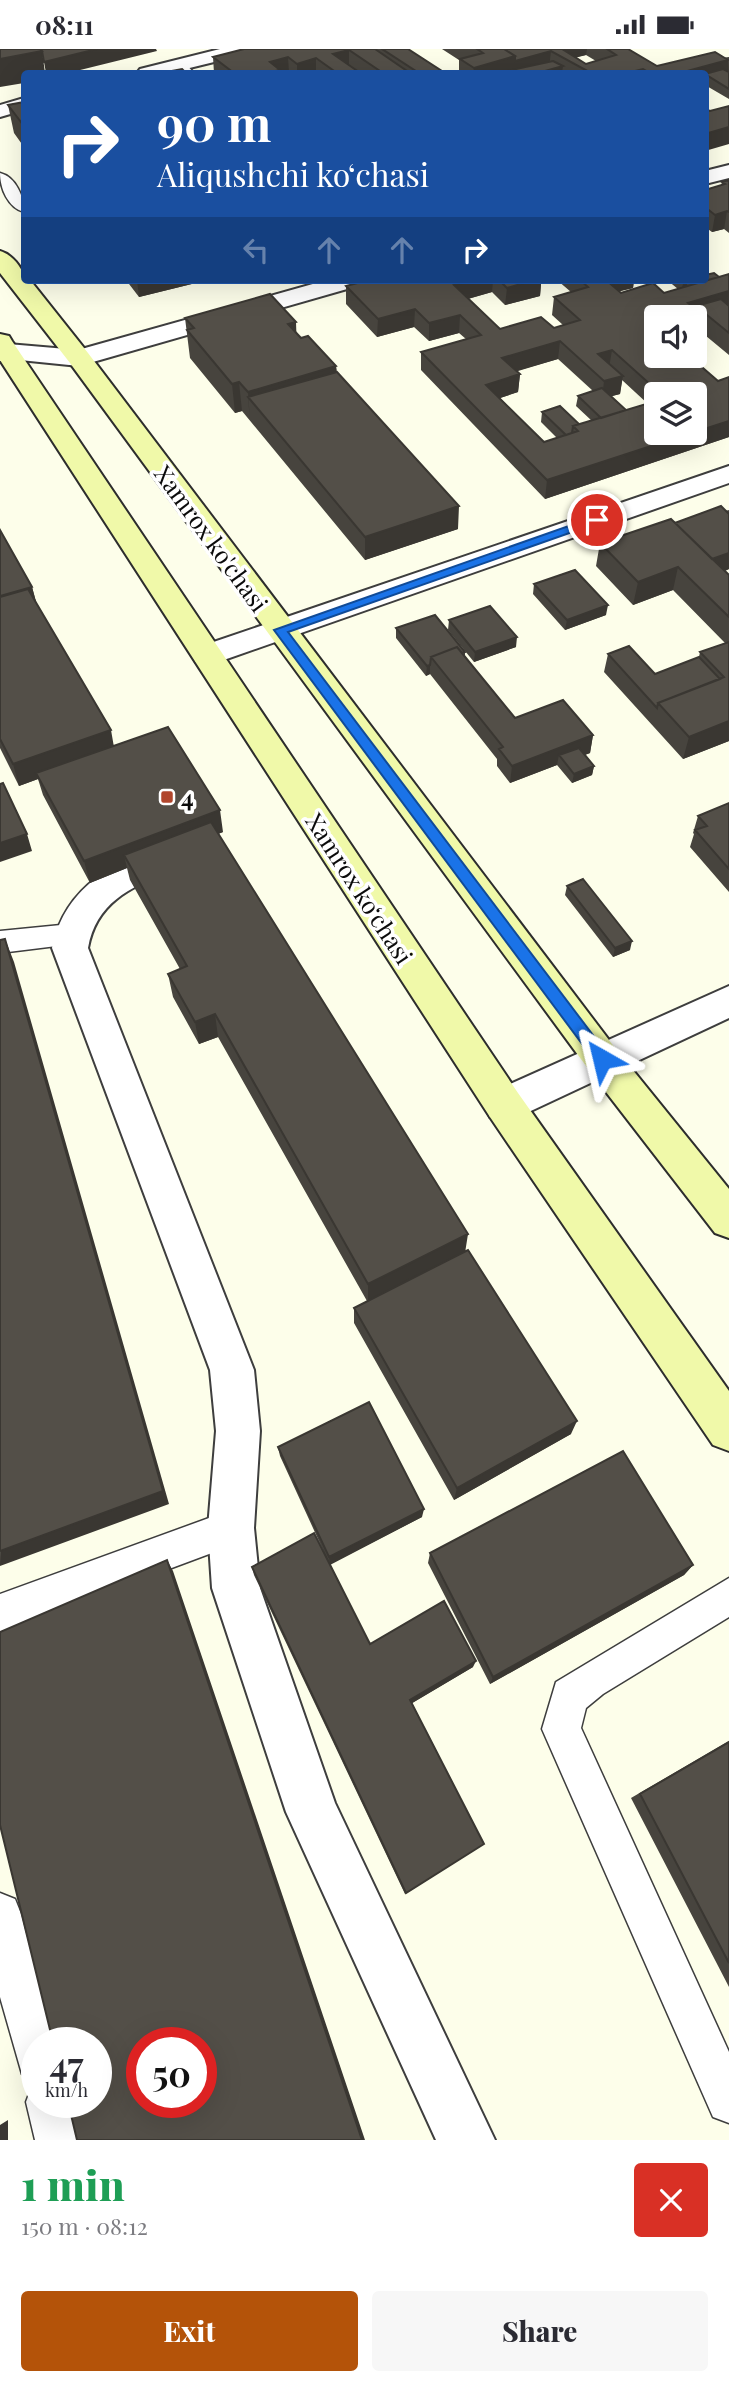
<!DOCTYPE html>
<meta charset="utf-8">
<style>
:root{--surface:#fff;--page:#f7f7f7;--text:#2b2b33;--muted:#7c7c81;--accent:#b45309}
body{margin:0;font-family:"Playfair Display",serif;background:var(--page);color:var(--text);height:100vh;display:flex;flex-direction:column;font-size:26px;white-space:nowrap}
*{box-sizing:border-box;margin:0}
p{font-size:23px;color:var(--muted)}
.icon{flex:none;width:38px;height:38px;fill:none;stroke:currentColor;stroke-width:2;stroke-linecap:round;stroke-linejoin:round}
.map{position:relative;height:2091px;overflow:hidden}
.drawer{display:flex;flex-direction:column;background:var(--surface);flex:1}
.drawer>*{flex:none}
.banner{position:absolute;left:21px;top:21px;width:688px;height:214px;border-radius:7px;box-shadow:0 7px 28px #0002;background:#1a4fa0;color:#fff;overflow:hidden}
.controls{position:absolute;left:644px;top:256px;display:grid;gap:14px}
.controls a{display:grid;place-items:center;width:63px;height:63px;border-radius:7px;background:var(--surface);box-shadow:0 7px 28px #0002;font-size:35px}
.speed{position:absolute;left:21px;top:1978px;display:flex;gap:14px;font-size:35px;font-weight:700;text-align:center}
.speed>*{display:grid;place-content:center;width:91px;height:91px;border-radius:50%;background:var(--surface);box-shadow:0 7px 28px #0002;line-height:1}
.speed small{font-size:18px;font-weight:400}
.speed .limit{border:10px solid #d22;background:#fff;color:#111}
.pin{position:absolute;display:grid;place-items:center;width:60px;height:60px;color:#fff;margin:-30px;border:4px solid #fff;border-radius:50%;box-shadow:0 2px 7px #0007}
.me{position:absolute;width:77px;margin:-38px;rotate:323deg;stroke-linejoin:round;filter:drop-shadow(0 0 5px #0008)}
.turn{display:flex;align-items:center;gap:24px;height:147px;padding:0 21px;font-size:32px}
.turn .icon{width:91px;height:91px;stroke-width:2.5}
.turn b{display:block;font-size:49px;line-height:60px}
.lanes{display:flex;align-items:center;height:66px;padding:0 21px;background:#0003;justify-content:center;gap:35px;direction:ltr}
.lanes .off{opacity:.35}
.round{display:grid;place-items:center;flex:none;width:74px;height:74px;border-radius:7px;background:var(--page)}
.overview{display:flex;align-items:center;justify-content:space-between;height:119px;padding:0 21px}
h1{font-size:42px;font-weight:800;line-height:52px;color:#1e9e55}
.primary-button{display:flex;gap:14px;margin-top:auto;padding:14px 21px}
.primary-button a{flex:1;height:80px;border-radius:7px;background:var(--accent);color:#fff;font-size:28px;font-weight:800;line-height:80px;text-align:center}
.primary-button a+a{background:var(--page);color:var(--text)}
.status{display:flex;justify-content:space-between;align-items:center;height:49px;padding:0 35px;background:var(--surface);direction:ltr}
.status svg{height:19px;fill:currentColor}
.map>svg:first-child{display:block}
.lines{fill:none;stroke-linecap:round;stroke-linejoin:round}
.service-casing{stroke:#3e3e3e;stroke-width:3}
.minor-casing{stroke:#3e3e3e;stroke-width:4}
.secondary-casing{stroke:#2d2d2d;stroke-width:4}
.service{fill:#fff;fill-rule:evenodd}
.minor{fill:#fff;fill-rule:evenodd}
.secondary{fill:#f0f9a9;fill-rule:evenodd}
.wall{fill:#47443e;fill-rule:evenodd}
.shaded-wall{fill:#3a3732}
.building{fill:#534f48;stroke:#3a3732;stroke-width:2;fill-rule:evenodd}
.route{fill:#1a73e8;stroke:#114b97;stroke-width:2}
.poi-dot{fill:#b1462d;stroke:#fff;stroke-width:2.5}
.labels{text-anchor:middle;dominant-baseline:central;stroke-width:7;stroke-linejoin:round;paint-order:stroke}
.street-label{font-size:24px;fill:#0b0b0b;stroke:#fff}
.poi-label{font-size:24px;font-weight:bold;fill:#0b0b0b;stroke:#fff;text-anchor:start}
</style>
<div class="status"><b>08:11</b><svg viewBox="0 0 49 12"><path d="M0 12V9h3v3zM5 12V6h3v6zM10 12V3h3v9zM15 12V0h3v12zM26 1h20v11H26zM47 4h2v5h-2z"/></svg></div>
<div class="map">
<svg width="729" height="2091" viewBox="0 0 729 2091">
<rect width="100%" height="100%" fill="#fdfeea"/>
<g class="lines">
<defs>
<path id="service" d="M179 11 184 13 194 24H179L171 16Z
M0 124C16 128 24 148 24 163 8 159 0 139 0 124Z
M71 875 81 878 85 886 81 894 0 904V882Z
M231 1461 244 1466 249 1479 244 1492 0 1583V1545Z
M729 1529V1568L603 1645 586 1659 581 1679 729 2003V2074L713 2068 542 1680 556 1633Z
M0 1844 15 1850 21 1865 54 1993H37V2032L22 2025 0 1948Z
M37 2036V2053H70L79 2091H35L26 2053 32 2037Z"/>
<path id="minor" d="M220 0H254L251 4 169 24H137L140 20Z
M24 49V61L0 68V56Z
M729 116V129L705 135V122Z
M327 231H365L361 236 79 317 10 310 0 312V297L8 295 78 301Z
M729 417V434L218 613 207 616 196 613 192 606 196 599Z
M177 792 189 796 194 805C188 816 179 818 168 823 129 839 96 854 88 899L254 1321 260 1382 254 1479 260 1539 335 1754 495 2091H436L286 1763 212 1539 208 1479 216 1382 210 1321 52 899C66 834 118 811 177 792Z
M729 937V969L518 1068 504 1072 490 1068 485 1056 490 1044Z"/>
<path id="secondary" d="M0 202C11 205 24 219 24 231H30L88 304 615 999 729 1140V1189L715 1184 589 1021 70 314 0 224Z
M0 285 9 287 12 292 518 1044 729 1342V1402L713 1396 490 1068 0 311Z"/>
</defs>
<use href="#service" class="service-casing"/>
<use href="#minor" class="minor-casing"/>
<use href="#secondary" class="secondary-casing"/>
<use href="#service" class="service"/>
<use href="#minor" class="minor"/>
<use href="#secondary" class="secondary"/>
</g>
<path class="wall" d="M244 0H408L445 24H359L356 23V24H214L213 8Z
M442 0H628L657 17 729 8V50L705 36V24H459V11ZM586 6 596 12 586 15 576 8Z
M24 53V98L14 84 8 56Z
M729 131V184L724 180 712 183 705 178V141L721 137 722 133Z
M705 198 709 201 705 216 708 218 707 226 714 224 719 228 729 225V306L700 282V284L695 286V268H656V306H688L718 332 729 328V388L545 450 421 321V303L466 290 459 284 429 292 414 278 377 288 346 255V237L369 231H554L541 235 540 247 505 256 492 243 468 250 500 280 541 268 554 279 563 276 552 266 554 248 571 243 557 231H634L633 239 619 242 621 244 653 234 664 244 678 240 667 231H705ZM558 310 593 342 578 347 576 357 592 372 579 375 560 357 542 363 541 373 557 389 544 393 500 349 518 343 520 325 516 322ZM622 331 648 355 626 361 611 347 620 345ZM656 345H695V383H656Z
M126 231H208L139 248Z
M185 269 296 284 301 289 336 317 337 323 458 480 365 511 242 362 235 364 190 309Z
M729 461V520L725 522 729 526V692L683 710 604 623 608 605 655 625 699 608 700 603 725 594 673 541 633 556 596 517 600 494Z
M0 481 32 538 36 553 114 697 223 783 218 785 466 1202 571 1385 454 1451 354 1274V1259L367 1252 218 988 199 995 173 948 168 925 180 920 130 831 127 819 90 834 43 746 38 730 19 737 0 699Z
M534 535 606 566 565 581 533 545Z
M449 571 516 598 474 613 448 581Z
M396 579 465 603V608L515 669 593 686 590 704 585 706 594 717 592 726 572 734 557 716 510 734 497 717V710L430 625 426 627 396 589Z
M729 754V843L690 798 694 785 693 784 698 767Z
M567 837 630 901 613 908 565 846Z
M278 1398 422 1468 330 1515 370 1595 473 1618 412 1654 484 1795 405 1845 254 1526 252 1518 324 1503 280 1407Z
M430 1504 693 1516 684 1526 490 1635 428 1514Z
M729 1692V1938L631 1749Z"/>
<path class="shaded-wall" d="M97 0H156L157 2 68 24H46L44 13Z
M544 0H587L586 6 567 11 551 2 549 19 530 24H473L474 19Z
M349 1V17L333 5Z
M42 2 45 24H24V34L0 38V10Z
M288 8 289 24H266L270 13Z
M316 9V24H297V15Z
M728 11 729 27 705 24H680Z
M563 17 562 24H538Z
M643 20 642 24H627Z
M729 78V95L705 102V85Z
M727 162 724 180 712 183 715 166Z
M709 201 705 217V202Z
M708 218 704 236 688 231 686 241 681 243 684 231H705V219Z
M137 231H208L139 248Z
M473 231H493L492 243 453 254 454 236Z
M531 231H554L541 235 540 247 505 256 507 239Z
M626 231H634L633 239 609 245 611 235Z
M729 242V258L696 257 694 268 688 254Z
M415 260 414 278 377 288 378 270Z
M460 266 459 284 429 292V274Z
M704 266 700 284 695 286V269Z
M296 273 297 302 288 275Z
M560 292 558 310 501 327 502 309Z
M612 301 609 319 598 305Z
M336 317 337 346 248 348 250 372 248 343Z
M520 325 518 343 485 354 486 336Z
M623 327 620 345 602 350 604 332Z
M239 333 242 362 235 364 232 335Z
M729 372V388L545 450 547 431Z
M459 457 458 480 365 511V488Z
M729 504V520L702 530 707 512Z
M678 518 673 541 633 556 638 533Z
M32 538 37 556 0 547Z
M608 556 606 566 565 581 567 571Z
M517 588 516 598 474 613 475 603Z
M430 616V625L426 627 427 617Z
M729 672V692L683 710 689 688Z
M111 681 115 704 36 724 38 730 19 737 13 715Z
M593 686 590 704 564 713 559 706 557 716 510 734 512 717Z
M594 717 592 726 572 734 574 725Z
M220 761 223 783 131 818 124 806 127 819 90 834 84 812Z
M27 785 32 802 0 813V794Z
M5 890 14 913 169 1455 0 1517Z
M632 892 630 901 613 908 615 899Z
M215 965 218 988 199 995 195 973Z
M468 1185 465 1204 368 1253V1235Z
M577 1372 571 1385 454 1451 457 1439Z
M424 1460 422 1468 330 1516 329 1508Z
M167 1511 173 1522 365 2091H362Z
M693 1516 684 1526 490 1635 493 1628Z
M476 1612 473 1618 409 1656 410 1651Z
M8 2071V2091H0V2076Z"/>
<path class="building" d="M0 0H40L42 2 0 10Z
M40 0H97L44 13 42 2Z
M244 0H375L407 22 396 24H383L349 1 333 5 356 21 344 24H337L316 9 297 15 288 8 270 13 280 21 266 24H234L213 8Z
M382 0H408L445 24H419Z
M477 0H504L515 7 474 19 460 10 483 4Z
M504 0H562L586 15 616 6 607 0H628L657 17 715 3 728 11 680 24H650L643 20 627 24H591L551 2 515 12V7Z
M553 12 563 17 538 24H498Z
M182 20 186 24H161Z
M723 20 729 23V40L705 25Z
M24 53V77L8 56Z
M729 57V78L705 85V60L710 62Z
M729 131V163L727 162 715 166 705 158V141L725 135 722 133Z
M714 224 719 228 693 235 688 231H705V226Z
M729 225V242L688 254 704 266 695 269V268H656V306H688L718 332 729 328V372L695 383V345H661L612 301 598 305 623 327 604 332 560 292 502 309 520 325 486 336 544 393 578 382 573 377 656 352V383H694L547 431 421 303 481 286 460 266 429 274 415 260 378 270 346 237 369 231H473L454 236 500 280 541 268 554 279 580 271 554 248 588 238 580 231H606L621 244 653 234 664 244Z
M499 231H534L507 239Z
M606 231H626L611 235Z
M270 245 296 273 288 275 301 289 308 287 336 317 248 343 239 333 232 335 187 281 194 279 185 269Z
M721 250 729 257V284L696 257Z
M337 323 459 457 365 488 248 348Z
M602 339 626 361 601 369 578 347Z
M560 357 579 375 573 377 572 384 566 386 542 363Z
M721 457 729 465V504L712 510 675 474Z
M671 470 729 526V568L678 518 638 533 600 494Z
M0 481 32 538 0 547Z
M575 521 608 556 567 571 534 535Z
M28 540 111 681 13 715 0 690V548Z
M490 557 517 588 475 603 449 571Z
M435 566 465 603 462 604 457 598 431 608 430 616 427 617 396 579Z
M729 593V672L689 688 658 654 724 628 700 603Z
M629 597 655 625 699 608 720 630 658 654 657 659 608 605Z
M457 598 515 669 563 651 593 686 512 717 499 700 503 698 431 608Z
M168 678 220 761 84 812 36 724Z
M579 699 594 717 574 725 559 706Z
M3 734 27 785 0 794V735Z
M729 754V820L695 781 707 777 698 767Z
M211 773 468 1185 368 1235 215 965 195 973 168 925 187 917 124 806Z
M583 830 632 892 615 899 567 837Z
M5 890 163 1442 0 1502V891Z
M468 1201 577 1372 457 1439 354 1259Z
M369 1353 424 1460 329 1508 278 1398Z
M623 1402 693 1516 493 1628 430 1504Z
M314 1484 370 1595 444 1552 476 1612 410 1651 484 1795 406 1844 252 1518Z
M167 1511 362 2091H77L68 2053H96V1993H53L0 1776V1583ZM142 1993H201V2053H142Z
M729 1693V1914L640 1745Z"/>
<path class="route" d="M597 467 603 471 601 473 288 583 608 1006 610 1010 602 1017 597 1015 274 581Z"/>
<rect class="poi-dot" x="160" y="741" width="14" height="14" rx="3.5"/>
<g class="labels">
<g class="street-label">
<text transform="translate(212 489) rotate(54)">Xamrox ko'chasi</text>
<text transform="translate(360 839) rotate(57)">Xamrox koʻchasi</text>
</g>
<g class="poi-label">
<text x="181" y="748">4</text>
</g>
</g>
</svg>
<div class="controls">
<a><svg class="icon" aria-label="sound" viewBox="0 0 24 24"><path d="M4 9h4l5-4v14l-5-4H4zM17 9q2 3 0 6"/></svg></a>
<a><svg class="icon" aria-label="layers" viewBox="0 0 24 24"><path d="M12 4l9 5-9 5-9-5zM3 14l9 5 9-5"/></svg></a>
</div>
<div class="speed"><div>47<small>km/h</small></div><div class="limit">50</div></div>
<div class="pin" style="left:597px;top:471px;background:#d93025"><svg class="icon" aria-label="arrive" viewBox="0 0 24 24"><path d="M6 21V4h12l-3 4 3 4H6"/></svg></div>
<svg class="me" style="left:602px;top:1010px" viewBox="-20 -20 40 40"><path d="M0-17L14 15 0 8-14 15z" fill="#1a73e8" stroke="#fff" stroke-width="4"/></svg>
<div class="banner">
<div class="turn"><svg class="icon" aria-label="right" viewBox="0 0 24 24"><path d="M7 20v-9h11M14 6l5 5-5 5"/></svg><div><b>90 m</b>Aliqushchi ko‘chasi</div></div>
<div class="lanes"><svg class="icon off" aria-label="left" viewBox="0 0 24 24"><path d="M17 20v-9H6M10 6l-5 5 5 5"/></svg><svg class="icon off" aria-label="ahead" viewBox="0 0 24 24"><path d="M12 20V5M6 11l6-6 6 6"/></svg><svg class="icon off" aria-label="ahead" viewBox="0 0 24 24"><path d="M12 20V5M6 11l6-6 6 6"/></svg><svg class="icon" aria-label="right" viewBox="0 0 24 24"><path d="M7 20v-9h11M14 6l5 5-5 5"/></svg></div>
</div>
</div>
<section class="drawer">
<div class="overview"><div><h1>1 min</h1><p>150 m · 08:12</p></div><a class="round" style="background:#d93025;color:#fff"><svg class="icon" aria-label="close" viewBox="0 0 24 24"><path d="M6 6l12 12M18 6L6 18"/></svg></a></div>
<div class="primary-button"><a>Exit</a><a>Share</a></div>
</section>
